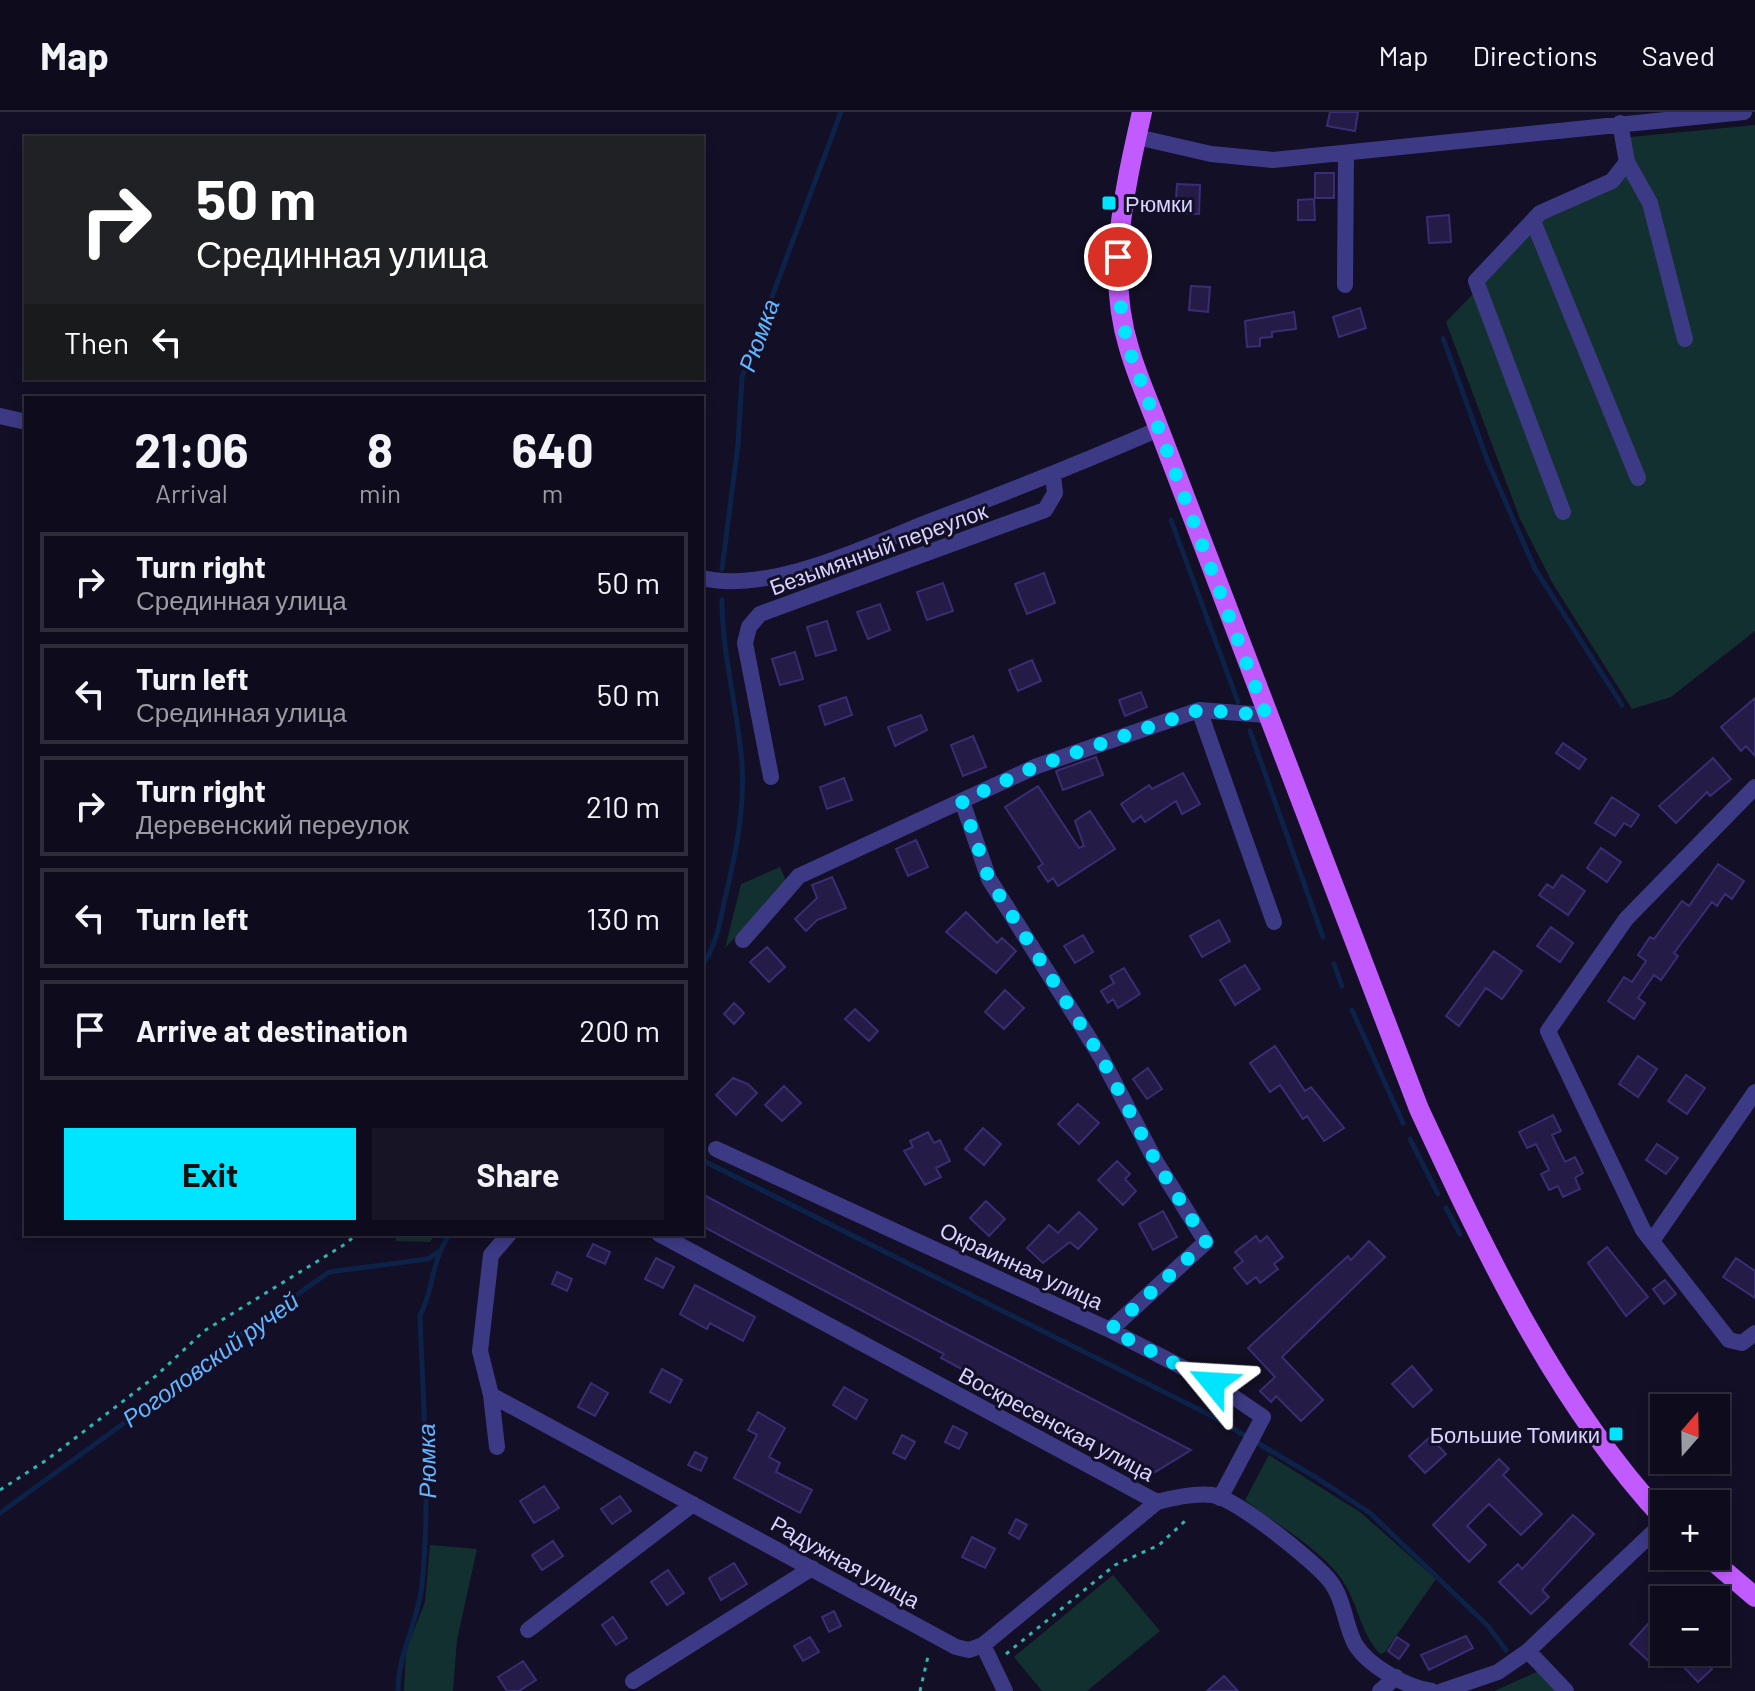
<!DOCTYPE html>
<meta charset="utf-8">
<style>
:root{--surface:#0e0b1c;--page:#171425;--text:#f1f3f6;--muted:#9b9ba3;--line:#2e2b3b;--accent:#00e5ff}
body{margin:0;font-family:Barlow,sans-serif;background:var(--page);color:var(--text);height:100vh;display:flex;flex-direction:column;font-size:30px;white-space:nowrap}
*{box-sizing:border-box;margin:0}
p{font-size:26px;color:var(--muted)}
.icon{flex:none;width:44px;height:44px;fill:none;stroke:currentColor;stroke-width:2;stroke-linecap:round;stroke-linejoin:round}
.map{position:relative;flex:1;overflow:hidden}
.drawer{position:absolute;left:24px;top:284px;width:680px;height:840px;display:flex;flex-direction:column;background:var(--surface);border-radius:0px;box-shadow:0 4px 12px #0003,0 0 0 2px var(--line)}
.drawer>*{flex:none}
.top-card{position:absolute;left:24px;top:24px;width:680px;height:244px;border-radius:0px;box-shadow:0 4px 12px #0003,0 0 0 2px var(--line);background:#202124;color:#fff;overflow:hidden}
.needle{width:52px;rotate:20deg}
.tools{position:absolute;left:1650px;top:1282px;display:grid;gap:16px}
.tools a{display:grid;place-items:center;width:80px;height:80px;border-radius:0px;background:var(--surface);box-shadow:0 4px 12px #0003,0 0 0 2px var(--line);font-size:40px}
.pin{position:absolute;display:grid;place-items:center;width:68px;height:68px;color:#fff;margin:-34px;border:4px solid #fff;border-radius:50%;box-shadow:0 2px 8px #0007}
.me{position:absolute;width:88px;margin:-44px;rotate:297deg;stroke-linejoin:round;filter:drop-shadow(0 0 6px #0008)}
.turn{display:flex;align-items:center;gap:28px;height:168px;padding:0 40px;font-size:36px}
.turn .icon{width:104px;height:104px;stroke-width:2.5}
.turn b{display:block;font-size:56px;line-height:68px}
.then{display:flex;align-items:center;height:76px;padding:0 40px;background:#0003;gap:16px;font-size:30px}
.eta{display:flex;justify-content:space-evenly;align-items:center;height:136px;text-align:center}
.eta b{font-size:48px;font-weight:700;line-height:56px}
.cta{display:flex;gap:16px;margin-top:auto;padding:16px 40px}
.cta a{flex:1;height:92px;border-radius:0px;background:var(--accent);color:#111;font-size:32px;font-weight:700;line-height:92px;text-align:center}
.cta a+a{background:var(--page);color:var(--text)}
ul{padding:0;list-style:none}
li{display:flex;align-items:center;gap:24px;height:100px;margin:0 16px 12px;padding:0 24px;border:4px solid var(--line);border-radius:0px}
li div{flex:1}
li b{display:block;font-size:30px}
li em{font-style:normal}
header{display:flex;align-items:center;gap:48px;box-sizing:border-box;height:112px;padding:0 40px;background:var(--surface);border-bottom:2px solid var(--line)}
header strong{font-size:38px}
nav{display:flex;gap:44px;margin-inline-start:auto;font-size:28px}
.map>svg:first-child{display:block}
.green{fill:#12302f}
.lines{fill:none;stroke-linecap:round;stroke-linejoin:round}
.stream{stroke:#0c2248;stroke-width:5}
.building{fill:#241b47;stroke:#3b2d73;stroke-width:2}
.path{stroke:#2fb8b0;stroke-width:3;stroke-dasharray:4 6;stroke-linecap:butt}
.minor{stroke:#3d3a85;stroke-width:16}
.major{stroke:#c25bff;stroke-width:20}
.route{stroke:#00e5ff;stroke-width:14;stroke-dasharray:0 25.2}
.poi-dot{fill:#00e5ff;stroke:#130f26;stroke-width:3}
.labels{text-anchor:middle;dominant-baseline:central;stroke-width:6;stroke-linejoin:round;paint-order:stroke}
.poi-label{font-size:22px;fill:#d9d4ff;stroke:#130f26;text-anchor:start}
.street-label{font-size:22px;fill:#d9d4ff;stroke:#130f26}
.water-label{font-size:24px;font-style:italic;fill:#62b6ff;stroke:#130f26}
</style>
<header>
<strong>Map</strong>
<nav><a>Map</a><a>Directions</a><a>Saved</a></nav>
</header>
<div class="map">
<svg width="1755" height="1579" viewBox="0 0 1755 1579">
<rect width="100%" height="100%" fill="#130f26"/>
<path class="green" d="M1755 13V519L1671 585 1632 597 1553 472 1520 407 1446 210 1544 108 1608 77 1630 25Z
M780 755 787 771 725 836 741 772Z
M396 1122H435L430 1130 396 1129Z
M1269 1343 1360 1400 1436 1467 1385 1540 1380 1542C1358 1518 1358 1486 1337 1461 1313 1432 1274 1411 1245 1388Z
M430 1433 477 1437 457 1528 453 1579H404L406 1539 425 1490Z
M1113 1463 1160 1519 1087 1579H1042L1014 1545Z
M1539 1559 1559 1579H1494Z"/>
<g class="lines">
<path class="stream" d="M1443 226 1488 350 1535 457 1622 593
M1171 408 1238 590
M722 457 738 333 742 265 841 0
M1250 619 1323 825
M1334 852 1342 874
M702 853C715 838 720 810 724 791 735 745 745 699 742 652 738 597 722 543 722 488
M1352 898 1403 1011
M1410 1027 1438 1082
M702 1048 1210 1303 1317 1366 1370 1401 1487 1513 1506 1538
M1446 1096 1460 1122
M0 1401 149 1293 172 1271 329 1160 428 1147 438 1140
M398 1579C398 1540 418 1511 422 1473 431 1382 423 1294 420 1204 434 1177 431 1148 450 1122"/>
</g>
<path class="building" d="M1330 0H1358L1355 19 1327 14Z
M1315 61H1334V86H1315Z
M1177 72 1200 73 1199 102 1175 101Z
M1314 87 1315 108H1298V88Z
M1449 103 1451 130 1429 131 1427 105Z
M1191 174 1210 175 1208 200 1189 198Z
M1360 196 1366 216 1339 225 1333 205Z
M1294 200 1296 217 1272 220V225L1260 226V234L1247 235 1245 209Z
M1044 461 1055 491 1027 502 1015 472Z
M943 471 953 499 927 508 917 480Z
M880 492 890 518 868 527 857 500Z
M827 509 836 538 816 544 807 515Z
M795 540 803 567 780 573 772 547Z
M1032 548 1041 569 1018 579 1009 558Z
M1141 580 1147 595 1125 604 1119 588Z
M846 585 852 603 825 613 819 594Z
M1755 586V644L1746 634 1741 639 1721 615Z
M921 603 927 618 895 634 888 615Z
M973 624 986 655 963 664 951 633Z
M1563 631 1586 647 1579 657 1556 641Z
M1096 645 1103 663 1063 678 1056 659Z
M1713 646 1731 667 1710 684 1707 680 1676 711 1659 694Z
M1183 661 1200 692 1182 702 1176 689 1145 710 1141 704 1133 710 1121 692 1149 673 1152 677Z
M844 666 852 688 827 697 820 675Z
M1038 674 1079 736 1084 734 1075 709 1090 699 1115 737 1058 774 1053 766 1048 770 1038 755 1043 752 1005 695Z
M1612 685 1639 703 1631 715 1624 711 1615 724 1595 711Z
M916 728 928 755 908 764 896 737Z
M1601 736 1621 750 1607 770 1587 756Z
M1718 752 1744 769 1732 787 1725 782 1717 794 1712 790 1674 841 1678 844 1661 868 1654 863 1638 886 1645 891 1634 907 1608 889 1624 865 1632 870 1646 849 1638 843 1650 825 1654 827 1682 789 1689 794Z
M1562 763 1585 779 1568 803 1539 783 1547 772 1553 776Z
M832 765 846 796 817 808 806 819 795 807 817 786 812 773Z
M966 800 997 831 1002 826 1016 839 996 861 946 820Z
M1219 808 1230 829 1202 845 1190 824Z
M1551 815 1573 831 1560 850 1537 834Z
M1083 823 1093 840 1075 851 1064 834Z
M767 835 785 855 769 870 750 850Z
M1494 839 1522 859 1502 887 1486 876 1459 914 1446 904Z
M1245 853 1260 877 1235 893 1220 868Z
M1124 856 1140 882 1118 896 1113 887 1108 891 1101 879 1114 871 1110 864Z
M1005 878 1024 896 1004 917 985 900Z
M734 891 744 901 734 912 724 902Z
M855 897 878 919 869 929 845 907Z
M1275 934 1305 979 1311 975 1344 1016 1324 1029 1307 1004 1303 1007 1280 973 1270 980 1250 951Z
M1638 944 1657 957 1638 985 1619 972Z
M1148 956 1162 977 1147 987 1133 967Z
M1686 963 1705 976 1687 1002 1668 989Z
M733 966 748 972 757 981 736 1003 716 983Z
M784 974 801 991 782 1009 765 993Z
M1078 992 1099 1011 1079 1032 1058 1012Z
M1553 1003 1561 1019 1552 1023 1565 1050 1575 1045 1583 1061 1575 1066 1580 1077 1563 1085 1558 1074 1549 1078 1541 1062 1549 1058 1536 1032 1527 1036 1519 1020Z
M983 1016 1001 1032 984 1053 965 1037Z
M928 1020 934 1031 940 1028 950 1049 936 1056 941 1065 925 1073 904 1039 913 1035 910 1029Z
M1657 1032 1678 1046 1666 1062 1646 1048Z
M1117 1049 1130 1062 1125 1067 1136 1079 1123 1093 1098 1068Z
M702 1082 943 1210 1191 1338 1155 1360 1108 1336 941 1246 944 1242 702 1114Z
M986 1089 1005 1107 989 1124 970 1106Z
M1163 1099 1177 1125 1153 1138 1139 1112Z
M1079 1100 1097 1117 1078 1137 1070 1130 1043 1151 1027 1136 1049 1113 1058 1121Z
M1256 1124 1260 1130 1267 1124 1283 1145 1274 1152 1278 1157 1260 1171 1256 1165 1247 1172 1234 1156 1243 1149 1235 1140Z
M1369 1129 1385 1145 1282 1245 1323 1288 1301 1309 1276 1284 1271 1290 1260 1279 1275 1265 1248 1236 1348 1144 1351 1148Z
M593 1132 610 1140 605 1152 587 1144Z
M1607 1135 1648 1185 1626 1204 1588 1151Z
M656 1146 674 1155 663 1176 645 1167Z
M1736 1146 1755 1159V1186L1723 1165Z
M557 1160 572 1167 567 1179 552 1172Z
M1665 1168 1676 1182 1664 1192 1653 1177Z
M695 1173 755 1205 743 1229 710 1211 707 1217 680 1202Z
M1412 1254 1432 1278 1413 1295 1392 1272Z
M662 1257 682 1268 670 1291 650 1280Z
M591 1271 608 1281 595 1304 578 1295Z
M844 1275 867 1288 856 1307 833 1293Z
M758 1300 785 1316 769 1345 780 1351 776 1360 812 1378 800 1401 734 1366 757 1323 748 1318Z
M953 1314 967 1321 959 1337 945 1330Z
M902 1323 915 1330 905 1347 893 1341Z
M1430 1325 1446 1342 1425 1361 1409 1344Z
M695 1340 707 1346 701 1359 688 1353Z
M1499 1347 1509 1357 1503 1363 1542 1402 1521 1423 1489 1392 1467 1414 1486 1433 1469 1450 1433 1413Z
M544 1374 559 1396 534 1411 520 1389Z
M620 1384 631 1399 612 1412 601 1397Z
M1573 1403 1594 1422 1542 1478 1549 1485 1531 1502 1499 1470 1518 1452 1522 1457Z
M1016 1407 1027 1413 1019 1427 1009 1421Z
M972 1425 995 1437 985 1456 962 1445Z
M553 1429 563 1444 542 1458 532 1443Z
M734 1451 747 1472 721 1488 709 1466Z
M668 1458 684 1481 667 1493 651 1470Z
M834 1499 841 1514 829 1520 822 1505Z
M613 1505 627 1526 616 1533 602 1513Z
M1648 1512 1664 1526V1539L1652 1552 1630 1532Z
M1466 1524 1473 1536 1429 1558 1421 1543Z
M810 1525 819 1540 803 1549 794 1534Z
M1397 1525 1409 1533 1399 1547 1388 1539Z
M1693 1540 1712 1557 1698 1570 1681 1552Z
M523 1549 536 1568 519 1579H507L498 1565Z
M1224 1564 1238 1579H1207Z"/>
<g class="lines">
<path class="path" d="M0 1378 48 1347 157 1263 204 1219 347 1131 356 1122
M1006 1542 1115 1453 1159 1433 1185 1409
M920 1579 929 1540"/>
<path class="minor" d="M1137 25 1211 42 1273 48 1744 0
M1627 50 1650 91 1685 227
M1533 109 1638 366
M1345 173 1346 43
M0 304 26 310
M1563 400 1476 169 1540 101 1612 69 1627 50 1620 11
M702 466C771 482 867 434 931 409 1008 380 1083 350 1159 317
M1199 598 1274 810
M771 665 745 531 749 515 760 502 1045 398 1055 381 1053 363
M1755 675 1626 807 1548 919 1643 1118 1729 1228 1742 1231 1755 1221
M962 689 989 767 1101 945 1156 1050 1206 1130 1110 1218
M743 828 799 764 1037 654 1199 598 1266 603
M716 1037 1110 1218 1213 1271 1263 1305 1220 1386
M659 1122 1157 1390C1172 1386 1196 1381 1212 1383 1236 1386 1314 1449 1330 1469 1344 1487 1345 1513 1355 1532 1368 1554 1408 1576 1432 1579
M1652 1129 1755 980
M491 1283 956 1535 969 1538 983 1533 1157 1390
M497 1335 491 1283 480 1239 491 1143 509 1122
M528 1518 693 1392
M983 1533 1005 1579
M1528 1539 1566 1579
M633 1569 812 1456
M1380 1579 1396 1565
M1442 1579 1498 1560 1528 1539 1664 1410"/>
<path class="major" d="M1142 0C1125 76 1105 159 1129 236 1137 264 1149 290 1159 317L1419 997C1486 1141 1555 1289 1664 1407
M1707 1444 1755 1485"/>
</g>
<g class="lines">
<path class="route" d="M1118 145 1121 198 1128 235 1266 603 1199 598 1037 654 962 689 989 767 1101 945 1156 1050 1206 1130 1110 1218 1213 1271"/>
</g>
<g class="poi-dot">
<rect x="1101" y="83" width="16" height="16" rx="4"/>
<rect x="1608" y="1314" width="16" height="16" rx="4"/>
</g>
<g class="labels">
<g class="poi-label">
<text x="1125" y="91">Рюмки</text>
<text x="1600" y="1322" text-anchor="end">Большие Томики</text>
</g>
<g class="street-label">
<text transform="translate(878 436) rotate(-20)">Безымянный переулок</text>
<text transform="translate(1022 1153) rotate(25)">Окраинная улица</text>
<text transform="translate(1057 1311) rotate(28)">Воскресенская улица</text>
<text transform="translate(846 1449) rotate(29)">Радужная улица</text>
</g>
<g class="water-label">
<text transform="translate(758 223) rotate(-70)">Рюмка</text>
<text transform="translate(210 1247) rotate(-36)">Роголовский ручей</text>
<text transform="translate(426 1349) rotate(-91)">Рюмка</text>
</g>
</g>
</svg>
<div class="tools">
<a><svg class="needle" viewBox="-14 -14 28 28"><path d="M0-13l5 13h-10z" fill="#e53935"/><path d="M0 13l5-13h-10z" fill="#9b9ba3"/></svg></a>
<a>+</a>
<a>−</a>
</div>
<div class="pin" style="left:1118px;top:145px;background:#d93025"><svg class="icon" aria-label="arrive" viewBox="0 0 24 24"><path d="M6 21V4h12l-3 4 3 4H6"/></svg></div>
<svg class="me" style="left:1213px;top:1271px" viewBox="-20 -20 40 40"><path d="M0-17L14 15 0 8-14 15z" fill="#00e5ff" stroke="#fff" stroke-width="4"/></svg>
<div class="top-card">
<div class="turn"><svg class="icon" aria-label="right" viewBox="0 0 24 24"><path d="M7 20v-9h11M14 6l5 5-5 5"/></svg><div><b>50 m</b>Срединная улица</div></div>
<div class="then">Then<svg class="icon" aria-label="left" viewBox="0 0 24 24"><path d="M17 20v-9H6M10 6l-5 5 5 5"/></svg></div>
</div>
<section class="drawer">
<div class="eta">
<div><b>21:06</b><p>Arrival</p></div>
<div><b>8</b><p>min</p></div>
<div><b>640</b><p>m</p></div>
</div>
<ul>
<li><svg class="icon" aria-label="right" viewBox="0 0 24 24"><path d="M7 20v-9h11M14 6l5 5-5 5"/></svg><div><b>Turn right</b><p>Срединная улица</p></div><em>50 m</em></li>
<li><svg class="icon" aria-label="left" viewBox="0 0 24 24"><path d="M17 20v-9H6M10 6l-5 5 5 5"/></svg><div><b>Turn left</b><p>Срединная улица</p></div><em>50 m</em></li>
<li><svg class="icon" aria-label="right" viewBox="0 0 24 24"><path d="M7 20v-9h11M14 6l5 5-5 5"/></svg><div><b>Turn right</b><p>Деревенский переулок</p></div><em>210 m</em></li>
<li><svg class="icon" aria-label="left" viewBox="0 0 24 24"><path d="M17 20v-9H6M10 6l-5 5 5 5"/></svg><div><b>Turn left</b></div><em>130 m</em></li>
<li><svg class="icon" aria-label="arrive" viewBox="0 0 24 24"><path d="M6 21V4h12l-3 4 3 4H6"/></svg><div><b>Arrive at destination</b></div><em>200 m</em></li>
</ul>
<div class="cta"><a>Exit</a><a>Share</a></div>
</section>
</div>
